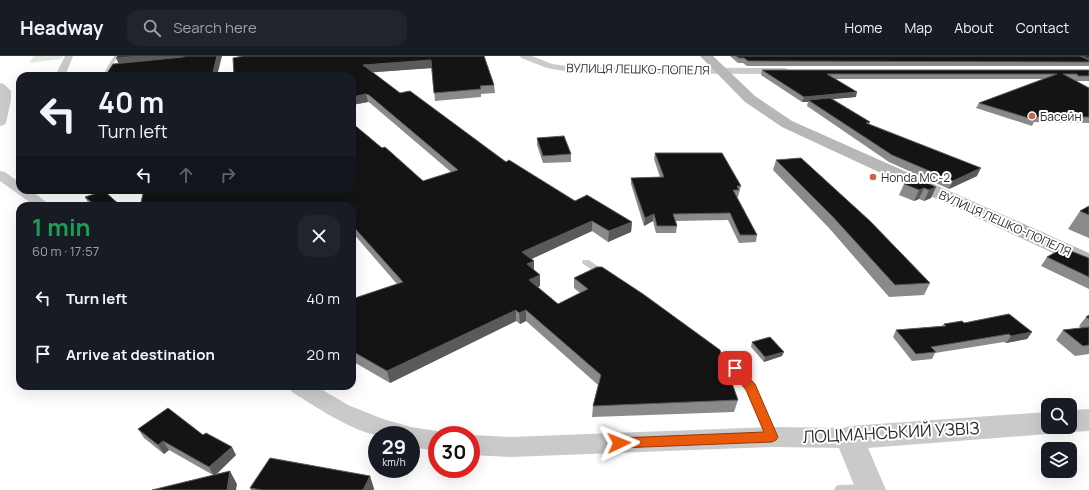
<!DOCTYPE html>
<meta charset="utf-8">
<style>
:root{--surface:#171b24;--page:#20242c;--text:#f1f3f6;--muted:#9ea1a6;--line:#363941}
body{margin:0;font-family:Manrope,sans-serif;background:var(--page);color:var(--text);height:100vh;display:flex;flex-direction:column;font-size:15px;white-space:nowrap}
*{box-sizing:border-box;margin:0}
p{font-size:13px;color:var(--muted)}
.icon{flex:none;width:22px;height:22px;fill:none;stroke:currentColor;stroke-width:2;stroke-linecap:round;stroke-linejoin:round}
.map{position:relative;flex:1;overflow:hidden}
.side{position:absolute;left:16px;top:146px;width:340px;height:188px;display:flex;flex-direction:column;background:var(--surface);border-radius:12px;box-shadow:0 4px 16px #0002}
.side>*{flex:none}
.banner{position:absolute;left:16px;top:16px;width:340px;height:122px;border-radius:12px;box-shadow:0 4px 16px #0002;background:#171b24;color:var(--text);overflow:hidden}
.tools{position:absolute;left:1041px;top:342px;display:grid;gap:8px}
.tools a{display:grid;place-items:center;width:36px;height:36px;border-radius:8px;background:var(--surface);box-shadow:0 4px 16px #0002;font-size:20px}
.speed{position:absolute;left:368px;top:370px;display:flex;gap:8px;font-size:20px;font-weight:700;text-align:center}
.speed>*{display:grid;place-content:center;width:52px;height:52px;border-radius:50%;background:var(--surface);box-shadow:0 4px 16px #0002;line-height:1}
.speed small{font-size:10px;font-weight:400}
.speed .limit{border:6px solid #d22;background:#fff;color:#111}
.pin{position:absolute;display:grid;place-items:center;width:34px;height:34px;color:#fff;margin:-17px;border-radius:8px;box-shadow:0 2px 6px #0006}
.me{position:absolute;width:44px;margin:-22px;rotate:88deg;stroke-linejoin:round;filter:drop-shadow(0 0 3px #0008)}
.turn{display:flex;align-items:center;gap:14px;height:84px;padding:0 16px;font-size:18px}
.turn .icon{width:52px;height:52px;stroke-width:2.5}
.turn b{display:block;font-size:28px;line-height:34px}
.lanes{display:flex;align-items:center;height:38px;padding:0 16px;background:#0003;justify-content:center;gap:20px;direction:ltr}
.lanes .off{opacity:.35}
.round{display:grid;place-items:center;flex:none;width:42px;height:42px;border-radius:12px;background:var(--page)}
.overview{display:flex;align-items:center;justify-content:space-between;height:68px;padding:0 16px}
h1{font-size:24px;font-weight:700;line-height:30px;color:#1e9e55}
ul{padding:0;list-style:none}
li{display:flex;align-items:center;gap:12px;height:56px;padding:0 16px}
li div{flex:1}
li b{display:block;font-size:15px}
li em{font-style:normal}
header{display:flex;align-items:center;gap:24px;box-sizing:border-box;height:56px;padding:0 20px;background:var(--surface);border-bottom:1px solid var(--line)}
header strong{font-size:19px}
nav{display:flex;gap:22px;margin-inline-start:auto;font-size:14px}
.search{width:280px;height:36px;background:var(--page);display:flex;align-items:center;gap:10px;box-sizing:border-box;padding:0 14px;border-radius:12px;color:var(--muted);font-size:15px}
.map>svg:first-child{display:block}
.green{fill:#e0e9dd}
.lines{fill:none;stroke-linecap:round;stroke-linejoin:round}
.service{fill:#cacaca;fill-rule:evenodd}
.minor{fill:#cacaca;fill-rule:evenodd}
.tertiary{fill:#cacaca;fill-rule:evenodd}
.secondary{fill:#b7b7b7;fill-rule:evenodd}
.wall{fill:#8a8a8a}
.shaded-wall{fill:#5a5a5a}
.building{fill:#141414;stroke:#5a5a5a}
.route{fill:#ea580c;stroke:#983908}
.poi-dot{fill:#cf6144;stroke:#fff;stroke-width:1.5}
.labels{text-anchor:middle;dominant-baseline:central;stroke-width:4;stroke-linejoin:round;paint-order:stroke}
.far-street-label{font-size:12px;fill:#2d2d2d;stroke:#fff}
.far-poi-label{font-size:12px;fill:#2d2d2d;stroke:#fff;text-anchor:start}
.near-street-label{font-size:17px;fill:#2d2d2d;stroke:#fff}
</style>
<header>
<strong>Headway</strong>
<div class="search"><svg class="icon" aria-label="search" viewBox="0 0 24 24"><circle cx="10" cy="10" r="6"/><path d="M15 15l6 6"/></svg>Search here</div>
<nav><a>Home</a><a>Map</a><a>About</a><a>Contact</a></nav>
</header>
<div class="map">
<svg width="1089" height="434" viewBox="0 0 1089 434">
<rect width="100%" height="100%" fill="#fff"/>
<path class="green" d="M34 0H63L61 3 29 7Z"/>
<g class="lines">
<path class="service" d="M114 0H118L110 13H119L121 14 119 15 105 16V15Z
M98 143 101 145 100 146 88 150H78L79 149Z
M583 204H589L607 217 603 219H600L583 208 582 206Z
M715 295 738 309 754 328 777 380 776 383 772 385 768 383 746 333 732 315 712 300 710 298 712 296Z
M865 428 869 429 870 434H834L836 430 840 429Z"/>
<path class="minor" d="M65 0H73L65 20H55Z
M520 0H532L552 8 575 11 785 12 790 15 785 18 575 17 547 12 521 2Z
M0 27 4 28 11 35V44L6 67 4 69 0 70Z
M0 115 5 116 20 127V134H31L51 150H35L0 125Z
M288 330H316L348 349 383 363 411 371 437 375 446 379H437V395L411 391V379C400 379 383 381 375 379 347 372 316 351 292 336Z
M772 371 849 372 857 375 861 382 857 389 849 392 772 391 511 401 471 399V379L511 381Z"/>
<path class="tertiary" d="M1089 353V375L1070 376 1060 372 1058 375 1048 378 868 392 886 434H856L835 382 839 374 849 370 1048 356V371H1070V354Z"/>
<path class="secondary" d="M700 0H713L755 40 792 65 1089 197V211L1081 210 782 71 745 46Z"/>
</g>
<path class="wall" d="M243 0H484L494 29 495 37 481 38V41L435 45 432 12 372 16 400 37 506 106 575 145 632 166 631 176 608 186 592 175 531 203 534 205V214L540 230 538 231 558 248 580 237 574 232V222L738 344 734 356 592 361 593 350 598 329 526 265 520 268 516 265 390 327 352 305V243L397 228 352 176V134L382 92 423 125 451 116 370 47 368 46 352 49V20Z
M730 0H1089V10H747L743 7H738Z
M762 14H1089V25H1076L1089 32V67L1034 66 1032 70 976 52 979 47 1043 23H835L856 41 833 43 870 66 869 68 977 120 949 133 889 106 807 50 808 46H802L761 19Z
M537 82 571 98V106L543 107 537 89Z
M655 97 741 130 739 137 738 141H737L757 179 756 186 739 187 728 164 676 165 677 170 676 177H656L653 165 644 170 631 128V122L660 121 654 103Z
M776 104 930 227 924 239 889 241 829 172 773 114Z
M904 128 936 131 931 142 924 145 919 143 914 145 899 139Z
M85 141 121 150H127H90Z
M1089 150V182L1068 173 1080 155Z
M1047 201 1089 202V233L1041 210Z
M1089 259V298L1075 300 1056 284 1063 274 1081 272 1079 270 1086 261Z
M964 267 1032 276 1027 283 1006 287 1004 286 935 297 932 303 912 305 893 281 896 274 942 270 944 268Z
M752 286 782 300 764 306 751 291Z
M138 373 203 379 236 399 216 419 237 428 213 419 169 394 164 398 144 382Z
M370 420 374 433 373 434H251L250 432Z"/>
<path class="shaded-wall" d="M141 0H184L186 5 120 11 116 2Z
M217 0H222L217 20H212Z
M431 4 432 12 364 17 363 9Z
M857 36 856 41 811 45 808 44V46H802L804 41Z
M366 38 368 46 352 49V41Z
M981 112 977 120 949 133 953 125Z
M936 131 931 142 924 145 929 134Z
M924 132 919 143 914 145 919 134Z
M654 158 653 165 644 170 645 162Z
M592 165V175L523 207 522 196Z
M632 166 631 176 608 186 609 175Z
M534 205V216L527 208Z
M540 219V230L529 235V224Z
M516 254V265L390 327 387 315Z
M526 254V265L520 268 519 257Z
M1032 276 1027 283 1006 287 1011 280Z
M784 296 782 300 764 306 765 301Z
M163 385 169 394 164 398 158 389Z
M232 391 236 399 214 420 209 411Z
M230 415 237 428 236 434H227Z
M370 420 374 433 373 434H363Z"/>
<path class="building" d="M118 0H141L116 2Z
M185 0H217L212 20H105L113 8 183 1Z
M243 0H484L494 29 480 30 481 33 434 37 431 4 363 9 400 37 410 35 506 106 509 104 575 145 587 139 632 166 609 175 592 165 522 196 534 205 527 208 540 219 529 224 558 248 588 233 574 222 597 211H602L643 238 720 294 738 344 593 350 601 319 526 254 519 257 516 254 387 315 352 295V243L403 226 352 169V150H140L144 134H352V67L382 92 385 91 423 125 458 114 369 39 366 38 352 41V20H234L233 2Z
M736 0H1080L1089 4V6L748 5 744 2H739Z
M1082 0H1089V3Z
M762 14H1089V20H1078L1077 18H1063L1089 32V61H1036L1035 64 979 47 1057 18H827L857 36 804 41Z
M830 42 870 66 866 67 981 112 953 125 892 99 808 44Z
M564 80 571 98 543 100 537 82Z
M655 97H722L741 130H737L739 134H733L757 179H740L730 157 673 158 677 170H657L654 158 645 162 631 122 664 121Z
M801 102 870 165 930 227 895 229 833 161 776 104Z
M909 119 936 131 929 134 924 132 919 134 904 128Z
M104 135 121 150 125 148 127 150H96L85 141Z
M1089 150V159L1080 155Z
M1063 192 1089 202V221L1047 201Z
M1009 258 1032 276 1011 280 1009 278 931 291 936 296 916 298 896 274 946 270 944 268 962 265 964 267Z
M1089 259V263L1086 261Z
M1089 271V289L1083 290 1063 274Z
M770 281 784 296 765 301 752 286Z
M168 352 203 379 206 377 232 391 209 411 163 385 158 389 138 373Z
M270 402 370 420 363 434H262L250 432Z
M230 415 227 434H152Z"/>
<path class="route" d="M735 308 738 310 755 328 778 381 776 384 772 386 619 392 614 391 612 387 614 383 619 382 764 376 746 334 729 312 731 310Z"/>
<g class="poi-dot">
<circle cx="1032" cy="60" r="4"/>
<circle cx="873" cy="121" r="4"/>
</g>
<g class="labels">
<g class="far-street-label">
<text transform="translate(638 13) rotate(1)">ВУЛИЦЯ ЛЕШКО-ПОПЕЛЯ</text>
<text transform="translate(1005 167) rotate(24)">ВУЛИЦЯ ЛЕШКО-ПОПЕЛЯ</text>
</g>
<g class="far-poi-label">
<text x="1040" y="60">Басейн</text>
<text x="881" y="121">Honda МС-2</text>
</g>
<g class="near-street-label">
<text transform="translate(891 376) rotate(-3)">ЛОЦМАНСЬКИЙ УЗВІЗ</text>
</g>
</g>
</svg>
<div class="tools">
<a><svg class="icon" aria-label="search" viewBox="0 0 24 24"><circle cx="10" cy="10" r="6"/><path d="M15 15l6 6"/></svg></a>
<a><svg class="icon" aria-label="layers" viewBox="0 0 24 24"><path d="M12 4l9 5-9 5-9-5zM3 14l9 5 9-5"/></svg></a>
</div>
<div class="speed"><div>29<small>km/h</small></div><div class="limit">30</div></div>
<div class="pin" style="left:735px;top:312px;background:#d93025"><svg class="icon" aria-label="arrive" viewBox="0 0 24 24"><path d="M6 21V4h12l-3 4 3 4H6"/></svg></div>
<svg class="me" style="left:619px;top:387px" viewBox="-20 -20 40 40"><path d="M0-17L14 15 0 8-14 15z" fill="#ea580c" stroke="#fff" stroke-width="4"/></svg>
<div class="banner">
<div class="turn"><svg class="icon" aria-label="left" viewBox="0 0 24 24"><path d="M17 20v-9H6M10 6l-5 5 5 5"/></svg><div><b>40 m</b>Turn left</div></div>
<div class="lanes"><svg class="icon" aria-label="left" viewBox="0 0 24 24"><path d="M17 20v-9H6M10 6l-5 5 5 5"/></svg><svg class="icon off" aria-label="ahead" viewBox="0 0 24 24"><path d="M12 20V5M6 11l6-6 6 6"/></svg><svg class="icon off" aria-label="right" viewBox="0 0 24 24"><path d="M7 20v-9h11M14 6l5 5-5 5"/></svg></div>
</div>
<section class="side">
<div class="overview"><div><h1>1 min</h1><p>60 m · 17:57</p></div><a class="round"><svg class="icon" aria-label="close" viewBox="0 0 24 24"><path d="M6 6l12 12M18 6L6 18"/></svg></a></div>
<ul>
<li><svg class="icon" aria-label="left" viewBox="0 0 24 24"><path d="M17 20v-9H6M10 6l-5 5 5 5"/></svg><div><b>Turn left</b></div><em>40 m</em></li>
<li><svg class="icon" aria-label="arrive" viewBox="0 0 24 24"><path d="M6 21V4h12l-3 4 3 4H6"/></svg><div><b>Arrive at destination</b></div><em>20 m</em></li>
</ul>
</section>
</div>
